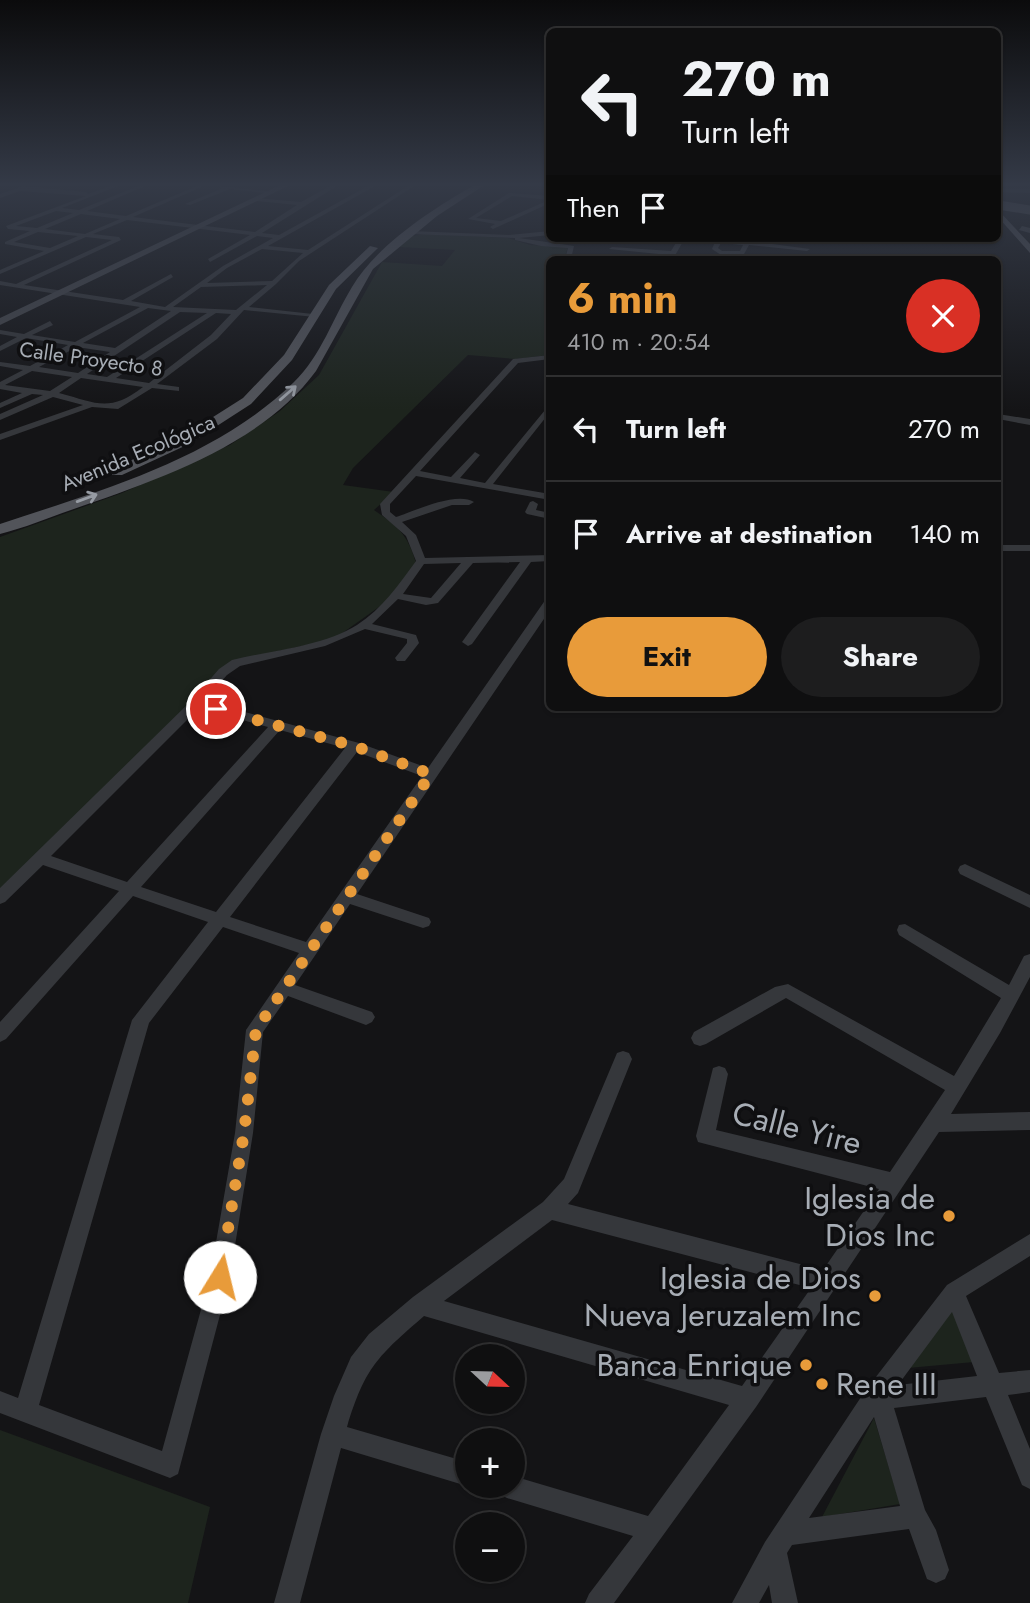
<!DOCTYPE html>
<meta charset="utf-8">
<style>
:root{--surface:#0f0f10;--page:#1d1d1e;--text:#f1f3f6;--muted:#9b9c9f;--line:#2f2f30;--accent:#e89b3a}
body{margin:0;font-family:Jost,sans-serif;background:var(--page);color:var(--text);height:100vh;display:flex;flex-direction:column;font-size:26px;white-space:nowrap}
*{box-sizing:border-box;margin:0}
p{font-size:23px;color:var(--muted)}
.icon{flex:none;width:38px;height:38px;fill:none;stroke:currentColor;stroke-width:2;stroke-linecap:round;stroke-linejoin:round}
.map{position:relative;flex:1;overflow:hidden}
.sheet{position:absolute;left:546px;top:256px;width:455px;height:455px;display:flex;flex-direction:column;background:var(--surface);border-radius:10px;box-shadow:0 2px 5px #0004,0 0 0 2px var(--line)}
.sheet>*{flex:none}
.guide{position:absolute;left:546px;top:28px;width:455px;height:214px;border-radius:10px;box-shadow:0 2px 5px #0004,0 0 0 2px var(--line);background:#0f0f10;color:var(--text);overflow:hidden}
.needle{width:46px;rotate:112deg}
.controls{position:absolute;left:455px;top:1344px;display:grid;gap:14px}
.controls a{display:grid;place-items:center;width:70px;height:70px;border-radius:50%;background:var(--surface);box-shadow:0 2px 5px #0004,0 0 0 2px var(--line);font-size:35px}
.pin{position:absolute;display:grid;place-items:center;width:60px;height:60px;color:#fff;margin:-30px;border:4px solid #fff;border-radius:50%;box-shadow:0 2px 7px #0007}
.me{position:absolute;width:77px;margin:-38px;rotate:9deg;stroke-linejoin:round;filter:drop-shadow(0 0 5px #0008)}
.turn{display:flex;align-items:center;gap:24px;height:147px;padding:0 21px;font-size:32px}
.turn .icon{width:91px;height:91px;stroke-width:2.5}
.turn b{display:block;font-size:49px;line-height:60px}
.then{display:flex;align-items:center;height:66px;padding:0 21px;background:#0003;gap:14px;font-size:26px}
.round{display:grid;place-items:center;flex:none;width:74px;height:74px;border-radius:37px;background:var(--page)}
.summary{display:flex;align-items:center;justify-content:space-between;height:119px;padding:0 21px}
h1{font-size:42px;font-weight:700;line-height:52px;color:var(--accent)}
.action{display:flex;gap:14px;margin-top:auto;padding:14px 21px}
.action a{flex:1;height:80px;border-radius:42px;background:var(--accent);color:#111;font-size:28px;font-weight:700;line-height:80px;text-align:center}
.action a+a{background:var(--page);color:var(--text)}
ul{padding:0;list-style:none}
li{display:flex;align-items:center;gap:21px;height:105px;padding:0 21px;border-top:2px solid var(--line)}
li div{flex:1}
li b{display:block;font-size:26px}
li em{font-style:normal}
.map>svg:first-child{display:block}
.green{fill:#1d241d}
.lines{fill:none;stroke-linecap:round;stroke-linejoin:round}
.street{fill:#35373b;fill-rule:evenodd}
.secondary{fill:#44464b;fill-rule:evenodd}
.primary{fill:#52545a;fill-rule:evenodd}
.primary-bridge{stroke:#52545a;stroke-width:9}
.oneway{stroke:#969ba3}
.route{stroke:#e89b3a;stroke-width:12;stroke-dasharray:0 21.6}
.poi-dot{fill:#e89b3a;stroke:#0f0f11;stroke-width:2.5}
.labels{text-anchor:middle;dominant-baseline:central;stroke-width:7;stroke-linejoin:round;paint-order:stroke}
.far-street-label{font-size:21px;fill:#a7adb5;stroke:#0f0f11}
.near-street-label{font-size:32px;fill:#a7adb5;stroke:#0f0f11}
.near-poi-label{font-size:32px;fill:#a7adb5;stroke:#0f0f11;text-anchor:end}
</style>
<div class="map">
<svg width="1030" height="1603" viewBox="0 0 1030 1603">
<rect width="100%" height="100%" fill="#141416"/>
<path class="green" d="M426 234 508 238 530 245 568 247 564 259H550L549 355 515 359 468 355 353 468 343 485 394 492 374 510C398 526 408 535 416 563L386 602 334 639 234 661 0 892V537L122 493 230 445 280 411 319 375 382 262 442 266 455 250 399 247 411 236Z
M954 1306 974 1362 908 1368Z
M874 1418 900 1504 822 1517Z
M0 1430 210 1507 188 1603H0Z"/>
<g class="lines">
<path class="street" d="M23 186 86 192 88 194 110 186H118L62 208 79 210 138 186H145L87 211 126 216 197 186H204L133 217 255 232 297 205 257 201 255 198 301 202 330 186H337L262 233 279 235 368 186H375L268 246 308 250 408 186H414L299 261 276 284 249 307 313 314 315 317 244 310 217 339 157 384 179 387V391L152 388 118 409 92 407 0 440V434L83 405 53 397 0 420V414L43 395 32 394 0 408V403L22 393 0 389V382L23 370 0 366V362L30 366 68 345 26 338 0 351V346L17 337 0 334V330L24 334 50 321 53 325 32 335 75 342 140 307 0 285V281L16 284 112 240 86 237 0 274V270L44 251 5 244V242L30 231 8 229 6 226 86 196 20 191 0 198V194ZM56 211 73 213 37 228 16 226ZM81 214 120 219 85 234 45 229ZM127 220 250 235 208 259 210 262 257 236 273 238 223 266 165 307 131 301 173 277 171 274 123 300 24 285 121 240 119 237 93 234ZM38 232 78 236 50 248 14 242ZM262 249 303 253 272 281 207 283 227 268ZM267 285 236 310 173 307 201 287ZM148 308 171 311 115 348 83 343ZM180 312 207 313 107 377 87 374ZM216 313 231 314 211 335 149 383 116 378ZM77 347 110 352 78 373 39 367ZM32 371 72 377 50 391 5 385ZM81 378 143 387C109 413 97 403 59 393Z
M218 186 275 192 272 194 230 189 190 205 185 204 223 188Z
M537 186H550V188Z
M998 188 1030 189V193L998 192Z
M509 193 550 196V203L493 229 490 227 495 224 468 219ZM512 196 549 200 501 221 476 218Z
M547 221H550V225L545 224Z
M411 231 509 235 550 231V235L519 238 574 246 571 259H565L568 248 541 246 515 240V238L409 234Z
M679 238H685L673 259H667L669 255 609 249 612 247 671 251Z
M769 238H775L772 244 810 249 807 251 749 245 744 254 721 255 712 249 715 242 708 240 711 238 766 243ZM721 243 743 245 740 251H722L718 248Z
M550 355V359L518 363 420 471 451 477 475 452 480 455 460 478 485 483 550 404V412L493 484 550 494V500L416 476 390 504V512L396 517C415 511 456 491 474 502L469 505H452L402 522 416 535 425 558 550 555V561L531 562 472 644 468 646 462 642 520 562 473 563 438 603 426 605 398 599 372 624 416 635 419 643 405 661H397L395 658 407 643V639L365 629 325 646 240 666 227 675 204 701 359 743 428 768 546 599 550 598V610L357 894 429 918 431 922 429 926 423 928 350 904 295 985 372 1012 375 1017 372 1022 366 1025 288 996 263 1032 253 1133 230 1277 178 1474 170 1478 0 1413V1391L18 1398 132 1020 208 922 133 896 6 1039 0 1042V1022L119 891 43 865 5 902 0 904V888L192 700 219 669 232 660C272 650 321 647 357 625 382 609 399 584 416 561L406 536 382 515 380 504 513 359ZM461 563 431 598 403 594 424 564ZM199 708 268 727 127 882 51 856ZM280 730 345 748 216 912 141 887ZM357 752 422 776 306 942 230 917ZM223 927 299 953 246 1030 235 1133 210 1277 162 1451 39 1405 149 1023Z
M998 414 1030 419V425L998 419Z
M533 501 538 504 536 510 550 513V519L527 514 525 512 530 502Z
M998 545H1030V551H998Z
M965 864 1030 895V908L960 874 958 870 960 866Z
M905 924 1009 985 1024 956 1030 954V977L1000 1033 951 1114 1030 1112V1130L939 1132 756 1407 614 1603H585L589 1594 633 1536 507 1498 499 1494 495 1486H513V1476L648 1516 729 1405 424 1316C378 1356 365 1367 347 1427L467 1462V1486L341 1448 300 1603H274L321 1434 334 1396 351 1357 369 1334 413 1297 543 1202 564 1179 617 1053 623 1051 629 1053 632 1059 578 1193 568 1204 823 1270 879 1189 698 1142 696 1136 713 1068 719 1066 725 1068 728 1074 716 1130 890 1172 945 1090 786 998 706 1044 700 1046 694 1044 691 1038 694 1032 775 987 788 984 954 1076 1001 998 899 935 897 930 899 925ZM552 1220 811 1288 742 1386 444 1301Z
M1030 1234V1256L966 1296 999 1373 1030 1370V1392L1008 1395 1030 1449V1489L1022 1485 986 1397 894 1408 925 1510 936 1530 949 1570 945 1579 936 1583 927 1579 909 1529 792 1545 787 1553 798 1603H772L769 1585 759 1603H732L765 1542 865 1391 947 1285ZM952 1312 977 1376 898 1385ZM874 1417 900 1506 809 1518Z"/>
<path class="secondary" d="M278 186H288L0 325V318Z
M1022 226 1030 228V233L1019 230Z"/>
<path class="primary" d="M473 186H483L437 216 373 269 316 371C261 446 156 480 71 510 48 518 24 528 0 534V524C102 490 215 459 294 382 321 356 333 318 352 287 376 246 432 209 473 186Z
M998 210 1030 244V253L998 217Z
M370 246 378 248 336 289 292 360 251 404 189 444 122 475H112V469L180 438 243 398 284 355 329 285Z"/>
<path class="primary-bridge" d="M998 205 1030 210"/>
</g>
<defs><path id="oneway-shaft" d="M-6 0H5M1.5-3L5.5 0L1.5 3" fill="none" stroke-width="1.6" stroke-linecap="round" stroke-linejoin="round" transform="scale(1.75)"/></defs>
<g class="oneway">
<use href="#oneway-shaft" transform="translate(288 393) rotate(-41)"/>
<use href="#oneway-shaft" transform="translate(87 498) rotate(-20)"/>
</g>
<linearGradient id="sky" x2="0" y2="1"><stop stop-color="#0b0b0c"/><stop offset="0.45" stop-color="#343a47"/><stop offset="1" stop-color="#343a47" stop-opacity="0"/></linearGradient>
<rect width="1030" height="410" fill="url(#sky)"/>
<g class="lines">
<path class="route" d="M216 709 354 746 431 774 256 1030 244 1133 220 1277"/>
</g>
<g class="poi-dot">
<circle cx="949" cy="1216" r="7"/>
<circle cx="875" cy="1296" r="7"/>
<circle cx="806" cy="1365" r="7"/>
<circle cx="822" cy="1384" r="7"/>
</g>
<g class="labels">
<g class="far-street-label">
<text transform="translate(91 359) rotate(8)">Calle Proyecto 8</text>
<text transform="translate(138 453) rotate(-23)">Avenida Ecológica</text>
</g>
<g class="near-street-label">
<text transform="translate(797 1128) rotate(14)">Calle Yire</text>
</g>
<g class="near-poi-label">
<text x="935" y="1198">Iglesia de<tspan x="935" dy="37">Dios Inc</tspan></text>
<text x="861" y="1278">Iglesia de Dios<tspan x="861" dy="37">Nueva Jeruzalem Inc</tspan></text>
<text x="792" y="1365">Banca Enrique</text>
<text x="836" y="1384" text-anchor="start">Rene III</text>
</g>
</g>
</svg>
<div class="controls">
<a><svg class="needle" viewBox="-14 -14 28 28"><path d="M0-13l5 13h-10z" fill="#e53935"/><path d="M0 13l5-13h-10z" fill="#9b9c9f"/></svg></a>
<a>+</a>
<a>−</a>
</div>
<div class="pin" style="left:216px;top:709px;background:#d93025"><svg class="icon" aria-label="arrive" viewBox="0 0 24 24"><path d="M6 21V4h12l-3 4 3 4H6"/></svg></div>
<svg class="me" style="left:220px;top:1277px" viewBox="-20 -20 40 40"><circle r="19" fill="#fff"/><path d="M0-13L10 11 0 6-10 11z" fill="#e89b3a"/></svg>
<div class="guide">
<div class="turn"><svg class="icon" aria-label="left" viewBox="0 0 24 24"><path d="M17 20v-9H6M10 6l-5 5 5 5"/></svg><div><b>270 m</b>Turn left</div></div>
<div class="then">Then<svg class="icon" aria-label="arrive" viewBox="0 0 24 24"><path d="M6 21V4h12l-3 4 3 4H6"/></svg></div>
</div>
<section class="sheet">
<div class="summary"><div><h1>6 min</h1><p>410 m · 20:54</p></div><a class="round" style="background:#d93025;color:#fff"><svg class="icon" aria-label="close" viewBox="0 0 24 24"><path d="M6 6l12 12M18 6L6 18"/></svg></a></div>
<ul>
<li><svg class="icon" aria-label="left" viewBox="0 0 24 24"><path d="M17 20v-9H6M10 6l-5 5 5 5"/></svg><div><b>Turn left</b></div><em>270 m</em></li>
<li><svg class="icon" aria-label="arrive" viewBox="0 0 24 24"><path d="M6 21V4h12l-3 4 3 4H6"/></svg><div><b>Arrive at destination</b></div><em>140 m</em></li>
</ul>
<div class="action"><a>Exit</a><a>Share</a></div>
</section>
</div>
